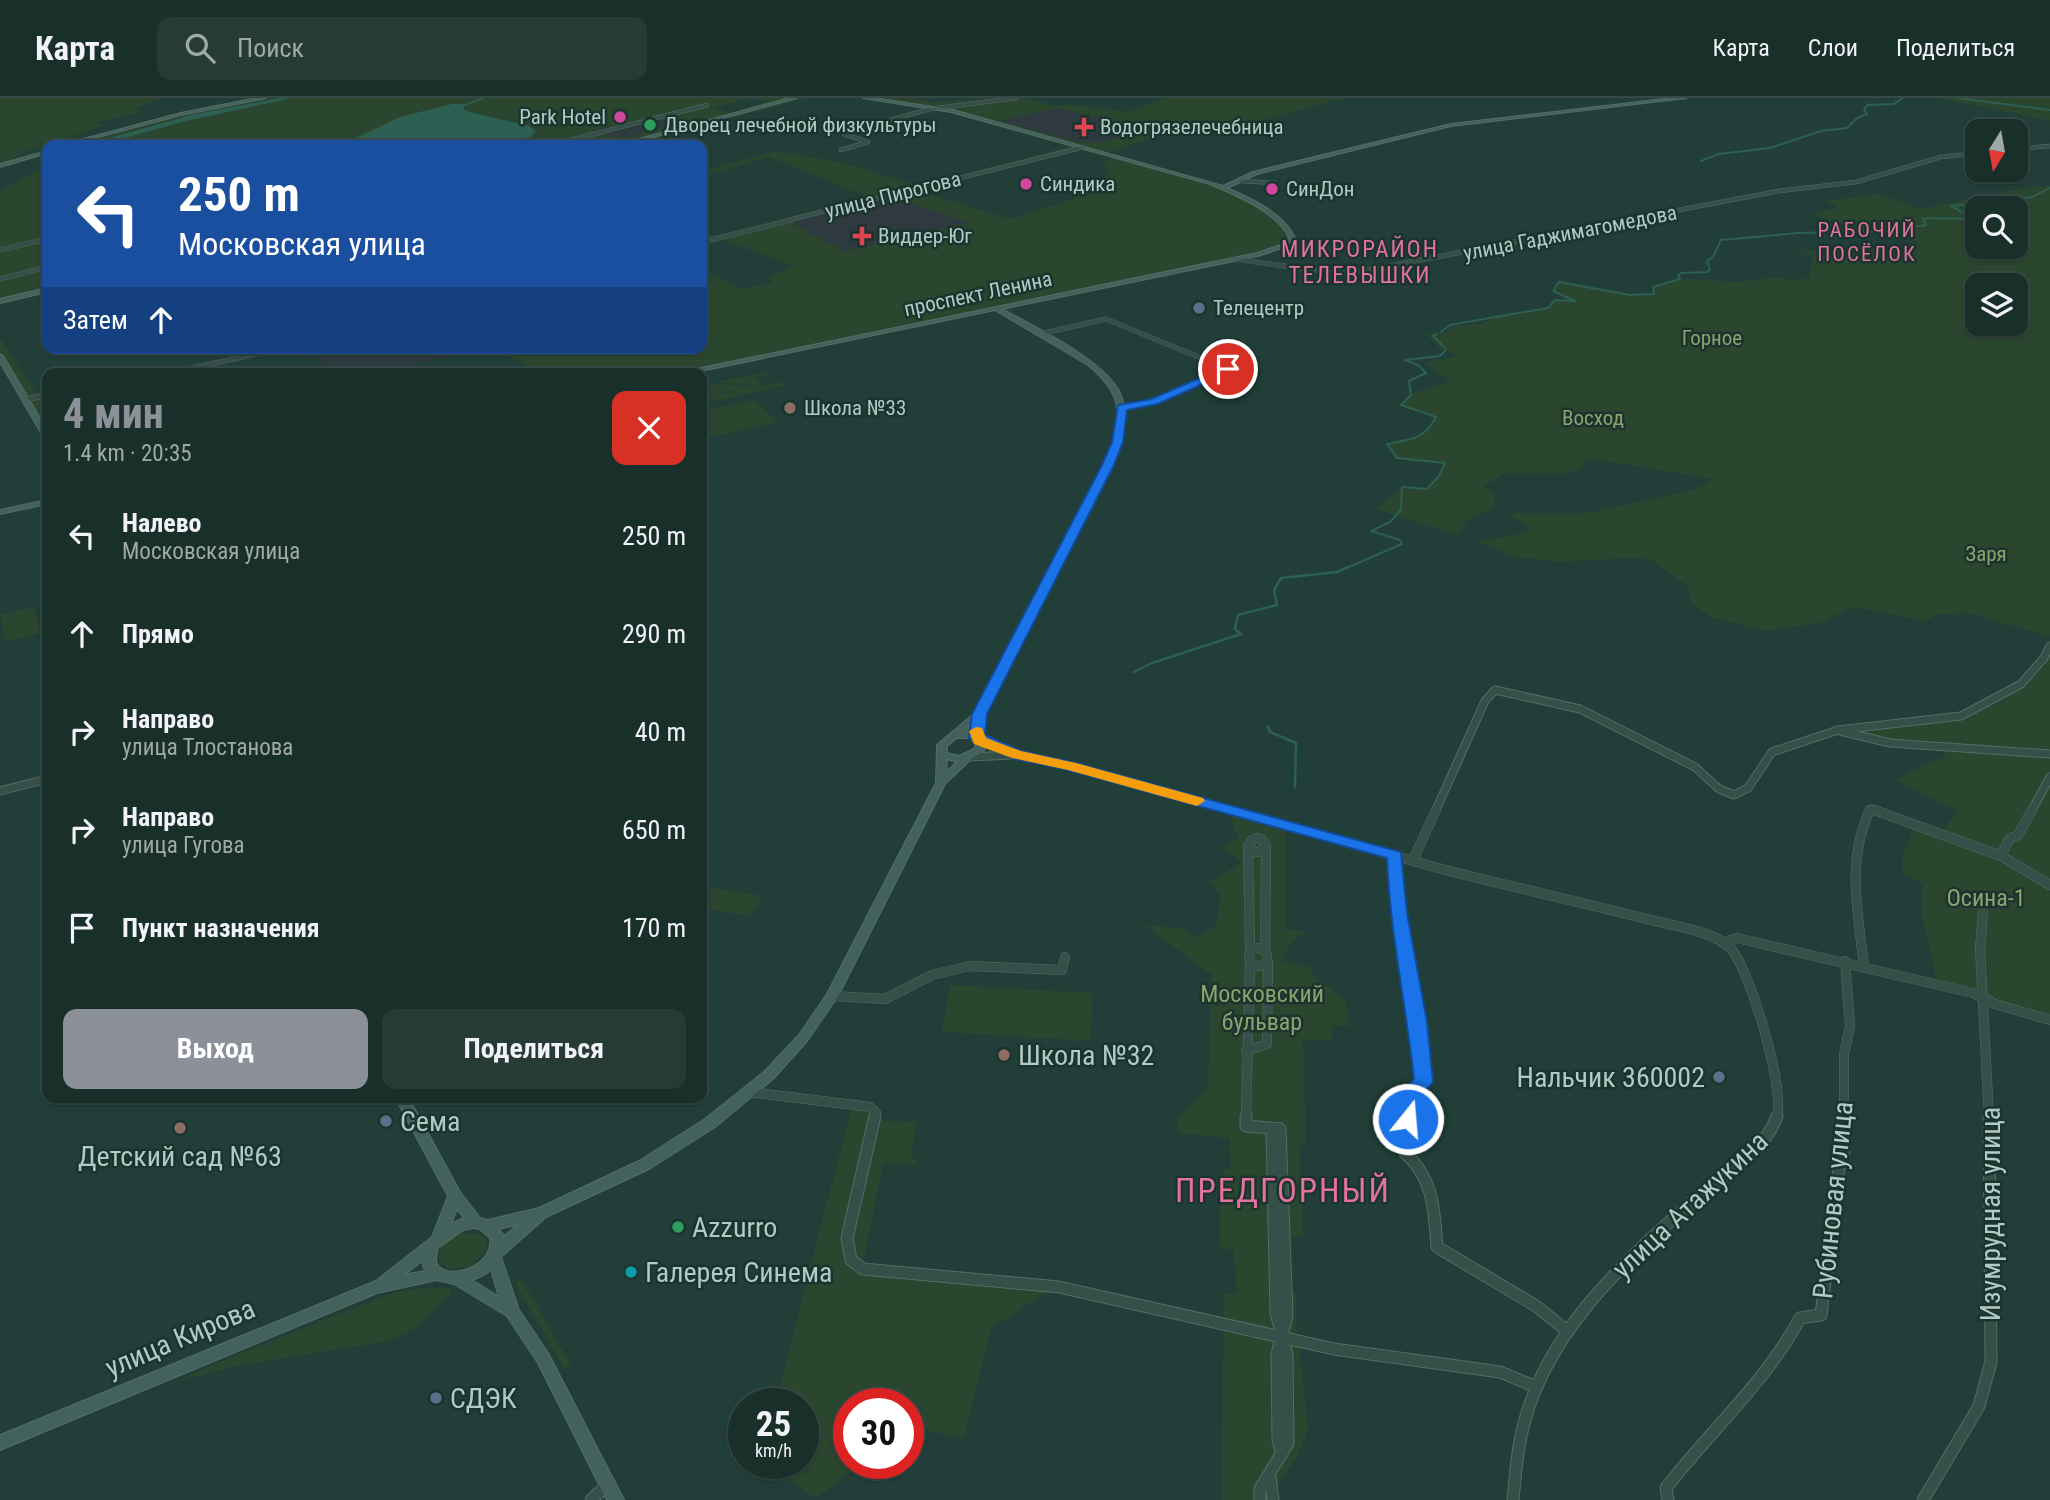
<!DOCTYPE html>
<html lang="ru">
<meta charset="utf-8">
<style>
:root{--surface:#192f2a;--page:#263b36;--text:#f1f3f6;--muted:#9fa9a8;--line:#374a47;--accent:#8c9099}
body{margin:0;font-family:"Roboto Condensed",sans-serif;background:var(--page);color:var(--text);height:100vh;display:flex;flex-direction:column;font-size:26px;white-space:nowrap}
*{box-sizing:border-box;margin:0}
p{font-size:23px;color:var(--muted)}
.icon{flex:none;width:38px;height:38px;fill:none;stroke:currentColor;stroke-width:2;stroke-linecap:round;stroke-linejoin:round}
.map{position:relative;flex:1;overflow:hidden}
.panel{position:absolute;left:42px;top:270px;width:665px;height:735px;display:flex;flex-direction:column;background:var(--surface);border-radius:14px;box-shadow:0 2px 5px #0004,0 0 0 2px var(--line)}
.panel>*{flex:none}
.top-card{position:absolute;left:42px;top:42px;width:665px;height:214px;border-radius:14px;box-shadow:0 2px 5px #0004,0 0 0 2px var(--line);background:#1a4fa0;color:#fff;overflow:hidden}
.needle{width:46px;rotate:191deg}
.fabs{position:absolute;left:1965px;top:21px;display:grid;gap:14px}
.fabs a{display:grid;place-items:center;width:63px;height:63px;border-radius:14px;background:var(--surface);box-shadow:0 2px 5px #0004,0 0 0 2px var(--line);font-size:35px}
.speed{position:absolute;left:728px;top:1290px;display:flex;gap:14px;font-size:35px;font-weight:700;text-align:center}
.speed>*{display:grid;place-content:center;width:91px;height:91px;border-radius:50%;background:var(--surface);box-shadow:0 2px 5px #0004,0 0 0 2px var(--line);line-height:1}
.speed small{font-size:18px;font-weight:400}
.speed .limit{border:10px solid #d22;background:#fff;color:#111}
.pin{position:absolute;display:grid;place-items:center;width:60px;height:60px;color:#fff;margin:-30px;border:4px solid #fff;border-radius:50%;box-shadow:0 2px 7px #0007}
.me{position:absolute;width:77px;margin:-38px;rotate:17deg;stroke-linejoin:round;filter:drop-shadow(0 0 5px #0008)}
.turn{display:flex;align-items:center;gap:24px;height:147px;padding:0 21px;font-size:32px}
.turn .icon{width:91px;height:91px;stroke-width:2.5}
.turn b{display:block;font-size:49px;line-height:60px}
.then{display:flex;align-items:center;height:66px;padding:0 21px;background:#0003;gap:14px;font-size:26px}
.round{display:grid;place-items:center;flex:none;width:74px;height:74px;border-radius:14px;background:var(--page)}
.overview{display:flex;align-items:center;justify-content:space-between;height:119px;padding:0 21px}
h1{font-size:42px;font-weight:700;line-height:52px;color:var(--accent)}
.primary-button{display:flex;gap:14px;margin-top:auto;padding:14px 21px}
.primary-button a{flex:1;height:80px;border-radius:14px;background:var(--accent);color:#fff;font-size:28px;font-weight:700;line-height:80px;text-align:center}
.primary-button a+a{background:var(--page);color:var(--text)}
ul{padding:0;list-style:none}
li{display:flex;align-items:center;gap:21px;height:98px;padding:0 21px}
li div{flex:1}
li b{display:block;font-size:26px}
li em{font-style:normal}
header{display:flex;align-items:center;gap:42px;box-sizing:border-box;height:98px;padding:0 35px;background:var(--surface);border-bottom:2px solid var(--line)}
header strong{font-size:33px}
nav{display:flex;gap:38px;margin-inline-start:auto;font-size:24px}
.search{width:490px;height:63px;background:var(--page);display:flex;align-items:center;gap:18px;box-sizing:border-box;padding:0 24px;border-radius:14px;color:var(--muted);font-size:26px}
.map>svg:first-child{display:block}
.medical{fill:#2e3a3f}
.green{fill:#2a462f;fill-rule:evenodd}
.water{fill:#2d5f53}
.lines{fill:none;stroke-linecap:round;stroke-linejoin:round}
.stream-far1{stroke:#2d5f53;stroke-width:2}
.stream{stroke:#2d5f53;stroke-width:2.5}
.street-far5-casing{stroke:#546d67;stroke-width:4.5}
.street-far4-casing{stroke:#546d67;stroke-width:5}
.street-far3-casing{stroke:#546d67;stroke-width:6}
.street-far2-casing{stroke:#546d67;stroke-width:9}
.street-far1-casing{stroke:#546d67;stroke-width:10}
.street-casing{stroke:#546d67;stroke-width:13}
.secondary-casing{stroke:#546d67;stroke-width:2}
.street-far5{stroke:#364f49;stroke-width:3.5}
.street-far4{stroke:#364f49;stroke-width:4.5}
.street-far3{stroke:#364f49;stroke-width:5}
.street-far2{stroke:#364f49;stroke-width:7}
.street-far1{stroke:#364f49;stroke-width:9}
.street{stroke:#364f49;stroke-width:11}
.secondary{fill:#43625c;fill-rule:evenodd}
.route{fill:#1a73e8;stroke:#114b97;stroke-width:2}
.slow{fill:#f59e0b}
.hotel-dot{fill:#d1479c;stroke:#1b342e;stroke-width:2.5}
.leisure-dot{fill:#2e9e5b;stroke:#1b342e;stroke-width:2.5}
.health-dot{fill:#e0444e;stroke:#1b342e;stroke-width:2.5}
.service-dot{fill:#5c6f8a;stroke:#1b342e;stroke-width:2.5}
.education-dot{fill:#8d6e63;stroke:#1b342e;stroke-width:2.5}
.culture-dot{fill:#0f9aa8;stroke:#1b342e;stroke-width:2.5}
.labels{text-anchor:middle;dominant-baseline:central;stroke-width:5;stroke-linejoin:round;paint-order:stroke}
.far-poi-label{font-size:21px;fill:#b2cac5;stroke:#1b342e;text-anchor:start}
.far-street-label{font-size:21px;fill:#b2cac5;stroke:#1b342e}
.far-neighbourhood-label{font-size:21px;letter-spacing:2px;fill:#e3729d;stroke:#1b342e}
.far-park-label{font-size:21px;fill:#8da26e;stroke:#1b342e}
.far-quarter-label{font-size:23px;letter-spacing:2px;fill:#e3729d;stroke:#1b342e}
.park-label{font-size:24px;fill:#8da26e;stroke:#1b342e}
.near-poi-label{font-size:28px;fill:#b2cac5;stroke:#1b342e;text-anchor:start}
.near-street-label{font-size:28px;fill:#b2cac5;stroke:#1b342e}
.near-quarter-label{font-size:33px;letter-spacing:2px;fill:#e3729d;stroke:#1b342e}
</style>
<header>
<strong>Карта</strong>
<div class="search"><svg class="icon" aria-label="search" viewBox="0 0 24 24"><circle cx="10" cy="10" r="6"/><path d="M15 15l6 6"/></svg>Поиск</div>
<nav><a>Карта</a><a>Слои</a><a>Поделиться</a></nav>
</header>
<div class="map">
<svg width="2050" height="1402" viewBox="0 0 2050 1402">
<rect width="100%" height="100%" fill="#213f38"/>
<path class="medical" d="M1058 10 1123 26 1130 24 1150 31 1098 45 1080 44 998 23Z
M651 19 678 25 623 40 590 33Z
M890 99 970 124 845 153 788 124Z
M302 250H478L381 275H336Z"/>
<path class="green" d="M0 0H162L137 10 141 14 97 24 106 26 55 45 18 54 20 57 9 62 25 60 0 67Z
M269 0H280L196 16 84 47H67L197 14Z
M291 0H749L712 10 731 15 769 3 751 0H806L632 47H100L182 24ZM651 19 677 25 623 40 592 33Z
M865 0H919L929 4 1022 0 1055 8 1079 7 1128 14 1166 0H1344L1256 24 1162 37 1106 55 1212 85 1239 97 1292 134 1288 145 1269 154 680 275H539L496 250H702V172L742 191 774 184 767 179 794 168 721 141 702 146V141L869 99 769 59 702 79V73L776 53 839 64 920 88 1068 49 951 13ZM1058 10 1124 26 1130 24 1149 31 1098 45 1080 44 1000 23ZM1078 52 1112 60 1100 67 1109 70 1102 85 1092 95 1011 121 917 93ZM890 99 969 124 845 153 789 124Z
M1940 0H2050V23Z
M47 67V195L0 206V93Z
M2050 88V539L1968 515 1938 516 1925 523 1860 510 1846 511 1826 524 1765 533 1712 519 1694 507 1686 487 1647 459 1560 464 1513 458 1478 444 1529 434 1526 426 1506 415H1587L1697 391 1713 381 1587 360 1581 372 1566 375H1505L1482 389 1494 393 1493 411 1467 422 1459 437 1375 411 1402 389 1427 391 1444 369 1443 363 1414 364 1397 360 1387 346C1415 333 1416 353 1436 318L1401 307 1416 294 1451 283 1425 265 1458 258 1440 250 1426 236 1445 235 1454 228 1482 226 1495 217 1547 210 1555 202 1574 203 1553 193 1559 184C1591 186 1621 201 1654 196L1651 191 1657 186 1685 181 1738 184 1779 179 1790 183 1809 180 1813 158 1798 151 1834 155 1875 151 1889 156 1918 153 1901 147 1918 145 1891 133 1873 135 1811 117 1838 109 1825 103 1879 96 1921 111 2030 89ZM2016 110V149H1978V110ZM1978 187H2016V226H1978Z
M0 240 36 296 47 294 44 302 47 307V338L0 258Z
M768 274 771 276 755 279 763 288 782 284 787 287 702 306V301L749 290 702 299V292L712 285 752 289 756 288 718 284Z
M753 302 779 324 702 341V313Z
M33 509 41 535 6 544 0 517Z
M2050 548V922L1937 886C1933 854 1916 818 1923 786L1903 777V755L1915 728 1940 737 1957 713 1897 683C1910 671 1929 667 1945 658L1944 649 1890 645 1838 632 1961 618 2021 586Z
M1229 715 1285 730V831L1306 834 1291 845 1283 863 1311 869 1313 878 1345 901 1350 929 1333 927 1332 943 1303 942 1306 1045 1300 1048 1303 1139H1288L1290 1195 1296 1196 1297 1233 1308 1332 1296 1360 1277 1389V1402H1221L1224 1196H1237L1234 1153 1219 1149 1222 1074 1231 1069 1229 1040 1177 1035 1178 1020 1208 991 1212 877 1144 827 1181 830 1196 840 1216 828 1221 798 1210 783 1243 764 1223 750 1238 740Z
M702 788 762 798 750 818 702 810Z
M950 887 1093 895 1090 943 942 934Z
M852 1007 870 1009 875 1022 917 1024 911 1056 919 1067 883 1065 862 1170 1063 1184 991 1230 964 1340 929 1333 916 1322 908 1328V1306H849V1365H861L815 1401 772 1365H803V1306L776 1305Z
M461 1135 482 1137 487 1143V1152L472 1168 449 1171 441 1165C435 1150 447 1140 461 1135Z
M522 1182 571 1267 564 1271 515 1185Z
M433 1189 450 1191 452 1195 418 1229 389 1243 235 1268 185 1282 190 1276 395 1194Z"/>
<path class="water" d="M280 0H291L182 24 100 47H84L195 16Z
M452 6H464V11L470 14 529 28 536 33 530 39 504 47H341L400 19Z"/>
<g class="lines">
<path class="stream-far1" d="M1958 0 2050 12
M465 7 483 0
M1701 63 1719 56 1770 50 1821 33 1847 30 1857 20 1867 16 1864 12 1867 7 1894 6 1903 0
M1978 116 1962 114 1951 108 2032 99 2050 90
M1714 157 1721 142 1798 135 1888 133 1926 127 1923 121 1928 120 1978 121
M1441 234 1450 227 1548 210 1555 202 1575 203 1553 193 1559 184 1630 197 1654 196 1653 189 1680 181 1678 177 1681 175 1707 174 1710 172 1707 163 1713 159
M1437 236 1433 238 1446 251
M1344 471 1402 446 1400 442 1371 433 1390 424 1401 412 1402 389 1427 391 1439 378 1445 365 1397 360 1387 346C1410 342 1425 341 1436 319L1401 307 1411 297 1409 283 1426 275 1418 267 1405 262 1440 258 1445 253"/>
<path class="stream" d="M1134 574 1152 565 1241 536 1235 531 1238 517 1277 507 1274 492 1281 480 1337 474 1348 469
M1268 628 1270 634 1296 645 1295 689"/>
<defs>
<path id="street-far5" d="M551 47 707 7
M2016 51 2050 48
M841 52 868 44 844 36 847 34 930 11 1016 0
M1239 83 1275 85
M785 123 1084 49
M1621 123 1779 93 1856 84 1941 59 1978 55"/>
<path id="street-far4" d="M702 144 792 122
M0 152 47 141
M1235 161 1333 175 1368 172 1630 122
M0 181 47 169
M1040 236 1106 221 1228 271
M169 275 284 250
M1213 277 1228 271"/>
<path id="street-far3" d="M28 301 47 297
M1122 310 1154 303 1217 276"/>
<path id="street-far2" d="M1840 633 1890 645 2050 656
M980 643 1017 657 1071 668 1236 714
M971 659 1011 657
M0 693 47 681
M1435 714 1485 603 1495 592 1580 611 1695 669 1719 691 1734 697 1748 690 1772 654 1838 632 1961 618 2021 586 2044 560 2050 548
M1870 714 1871 711 1879 714
M2031 714 2050 679"/>
<path id="street-far1" d="M1230 712 1449 773 1693 832C1706 836 1723 841 1732 852 1751 876 1785 990 1777 1019
M1874 712 2001 758 2050 787
M1250 747a7 7 0 1 1 14 0a7 7 0 1 1-14 0Z
M1248 748 1250 852
M1395 757 1403 842 1424 984 1413 999 1408 1019
M2001 758 2009 741 2018 737 2032 712
M1413 762 1436 712
M1983 814 1980 851 1989 1019
M1723 845 1737 840 1973 895 1995 906 2050 922
M1249 859a9 9 0 1 1 18 0a9 9 0 1 1-18 0Z
M1265 854 1266 748
M1864 868C1858 814 1846 763 1870 712
M832 898 885 901 932 877 970 868 1062 872 1065 859
M1246 953 1267 946 1268 864
M749 994 870 1009 876 1015 875 1019
M1246 1019 1250 864
M1844 1019V956L1850 928 1845 863"/>
<path id="street" d="M875 1018 847 1140 851 1162 863 1171 1059 1189 1334 1251 1500 1274 1534 1288
M1246 1018V1028L1280 1031 1287 1218 1277 1256 1278 1342 1282 1356
M1408 1018 1405 1055C1434 1081 1434 1112 1437 1149L1536 1208 1566 1232
M1270 1379 1273 1402
M591 1402 607 1387
M1260 1402V1391L1288 1345 1287 1257 1276 1215 1272 1031
M1513 1402C1515 1383 1516 1363 1520 1343 1539 1239 1624 1163 1700 1097 1726 1075 1766 1051 1777 1018
M1668 1402 1666 1390C1710 1333 1766 1284 1800 1220L1821 1217 1839 1069 1844 1053V1018
M1923 1402 1979 1308 1991 1264 1989 1018"/>
<path id="secondary" d="M257 0H266L181 17 67 47H61L181 15Z
M790 0H797L623 47H617Z
M863 0H873L953 12 1223 88 1253 74 1451 26 1673 0H1686L1451 28 1257 76 1227 90C1250 100 1284 115 1295 140L1285 149 1258 158 1002 211C1034 229 1111 265 1122 300 1128 318 1123 337 1118 354L985 616 982 641 986 646 984 653 971 661 945 686 838 898 807 943 774 980 715 1029 649 1071 546 1119 501 1159 519 1212 548 1255 624 1402H607L538 1265 507 1218 454 1186 437 1182 377 1195 0 1352V1337L376 1183 432 1139 448 1098 395 999H408L460 1094 480 1120 488 1122 539 1110 639 1063 705 1021 764 974 799 937 827 896 936 685 937 647 976 614 1110 354C1122 313 1122 295 1088 267L995 212 691 275H677L1257 155 1281 147 1289 140C1279 115 1234 96 1210 86L951 14ZM974 626 973 634H964ZM957 640H970L976 646 974 651 959 658 947 655V648ZM947 661 957 664 946 674ZM457 1111 464 1120 451 1126ZM519 1126 504 1138 499 1131ZM474 1130 480 1131 490 1140C495 1172 438 1185 436 1162 436 1158 437 1154 438 1150L463 1132ZM422 1163 425 1173 404 1177ZM491 1172 499 1199 472 1182 484 1177Z
M47 53V55L0 69V66Z
M47 190V194L0 205V201Z
M0 256 3 258 47 332V340L43 338 0 264Z
M47 402V406L0 416V412Z"/>
</defs>
<use href="#street-far5" class="street-far5-casing"/>
<use href="#street-far4" class="street-far4-casing"/>
<use href="#street-far3" class="street-far3-casing"/>
<use href="#street-far2" class="street-far2-casing"/>
<use href="#street-far1" class="street-far1-casing"/>
<use href="#street" class="street-casing"/>
<use href="#secondary" class="secondary-casing"/>
<use href="#street-far5" class="street-far5"/>
<use href="#street-far4" class="street-far4"/>
<use href="#street-far3" class="street-far3"/>
<use href="#street-far2" class="street-far2"/>
<use href="#street-far1" class="street-far1"/>
<use href="#street" class="street"/>
<use href="#secondary" class="secondary"/>
</g>
<path class="route" d="M1228 268 1232 273 1158 306 1127 312 1123 344 1114 367 987 616 985 637 1021 653 1076 665 1401 754 1407 815 1427 924 1433 984 1424 995 1415 1027H1401L1398 1021 1404 992 1414 981C1406 907 1390 835 1387 760L1068 672 1012 660 969 640 972 616 1102 367 1112 344 1118 307 1151 301Z"/>
<path class="slow" d="M976 629 982 630 986 640 1021 653 1076 665 1203 700 1205 703 1197 708 1068 672 1012 660 974 646 969 633Z"/>
<g class="hotel-dot">
<circle cx="620" cy="19" r="7"/>
<circle cx="1026" cy="86" r="7"/>
<circle cx="1272" cy="91" r="7"/>
</g>
<g class="leisure-dot">
<circle cx="650" cy="27" r="7"/>
<circle cx="678" cy="1129" r="7"/>
</g>
<g class="health-dot">
<path d="M1080.5 18.5h7v7h7v7h-7v7h-7v-7h-7v-7h7z"/>
<path d="M858.5 127.5h7v7h7v7h-7v7h-7v-7h-7v-7h7z"/>
</g>
<g class="service-dot">
<circle cx="1199" cy="210" r="7"/>
<circle cx="1719" cy="979" r="7"/>
<circle cx="386" cy="1023" r="7"/>
<circle cx="436" cy="1300" r="7"/>
</g>
<g class="education-dot">
<circle cx="790" cy="310" r="7"/>
<circle cx="1004" cy="957" r="7"/>
<circle cx="180" cy="1030" r="7"/>
</g>
<circle class="culture-dot" cx="631" cy="1174" r="7"/>
<g class="labels">
<g class="far-poi-label">
<text x="606" y="19" text-anchor="end">Park Hotel</text>
<text x="664" y="27">Дворец лечебной физкультуры</text>
<text x="1100" y="29">Водогрязелечебница</text>
<text x="1040" y="86">Синдика</text>
<text x="1286" y="91">СинДон</text>
<text x="878" y="138">Виддер-Юг</text>
<text x="1213" y="210">Телецентр</text>
<text x="804" y="310">Школа №33</text>
</g>
<g class="far-street-label">
<text transform="translate(893 97) rotate(-14)">улица Пирогова</text>
<text transform="translate(1570 135) rotate(-11)">улица Гаджимагомедова</text>
<text transform="translate(978 196) rotate(-12)">проспект Ленина</text>
</g>
<g class="far-neighbourhood-label">
<text x="1867" y="132">РАБОЧИЙ<tspan x="1867" dy="24">ПОСЁЛОК</tspan></text>
</g>
<g class="far-park-label">
<text x="1712" y="240">Горное</text>
<text x="1593" y="320">Восход</text>
<text x="1986" y="456">Заря</text>
</g>
<g class="far-quarter-label">
<text x="1360" y="151">МИКРОРАЙОН<tspan x="1360" dy="26">ТЕЛЕВЫШКИ</tspan></text>
</g>
<g class="park-label">
<text x="1986" y="800">Осина-1</text>
<text x="1262" y="896">Московский<tspan x="1262" dy="28">бульвар</tspan></text>
</g>
<g class="near-poi-label">
<text x="1018" y="957">Школа №32</text>
<text x="1705" y="979" text-anchor="end">Нальчик 360002</text>
<text x="400" y="1023">Сема</text>
<text x="180" y="1058" text-anchor="middle">Детский сад №63</text>
<text x="692" y="1129">Azzurro</text>
<text x="645" y="1174">Галерея Синема</text>
<text x="450" y="1300">СДЭК</text>
</g>
<g class="near-street-label">
<text transform="translate(1833 1102) rotate(-84)">Рубиновая улица</text>
<text transform="translate(1690 1107) rotate(-43)">улица Атажукина</text>
<text transform="translate(1990 1116) rotate(-90)">Изумрудная улица</text>
<text transform="translate(180 1240) rotate(-23)">улица Кирова</text>
</g>
<g class="near-quarter-label">
<text x="1283" y="1092">ПРЕДГОРНЫЙ</text>
</g>
</g>
</svg>
<div class="fabs">
<a><svg class="needle" viewBox="-14 -14 28 28"><path d="M0-13l5 13h-10z" fill="#e53935"/><path d="M0 13l5-13h-10z" fill="#9fa9a8"/></svg></a>
<a><svg class="icon" aria-label="search" viewBox="0 0 24 24"><circle cx="10" cy="10" r="6"/><path d="M15 15l6 6"/></svg></a>
<a><svg class="icon" aria-label="layers" viewBox="0 0 24 24"><path d="M12 4l9 5-9 5-9-5zM3 14l9 5 9-5"/></svg></a>
</div>
<div class="speed"><div>25<small>km/h</small></div><div class="limit">30</div></div>
<div class="pin" style="left:1228px;top:271px;background:#d93025"><svg class="icon" aria-label="arrive" viewBox="0 0 24 24"><path d="M6 21V4h12l-3 4 3 4H6"/></svg></div>
<svg class="me" style="left:1408px;top:1021px" viewBox="-20 -20 40 40"><circle r="17" fill="#1a73e8" stroke="#fff" stroke-width="3"/><path d="M0-11L8 9 0 5-8 9z" fill="#fff"/></svg>
<div class="top-card">
<div class="turn"><svg class="icon" aria-label="left" viewBox="0 0 24 24"><path d="M17 20v-9H6M10 6l-5 5 5 5"/></svg><div><b>250 m</b>Московская улица</div></div>
<div class="then">Затем<svg class="icon" aria-label="ahead" viewBox="0 0 24 24"><path d="M12 20V5M6 11l6-6 6 6"/></svg></div>
</div>
<section class="panel">
<div class="overview"><div><h1>4 мин</h1><p>1.4 km · 20:35</p></div><a class="round" style="background:#d93025;color:#fff"><svg class="icon" aria-label="close" viewBox="0 0 24 24"><path d="M6 6l12 12M18 6L6 18"/></svg></a></div>
<ul>
<li><svg class="icon" aria-label="left" viewBox="0 0 24 24"><path d="M17 20v-9H6M10 6l-5 5 5 5"/></svg><div><b>Налево</b><p>Московская улица</p></div><em>250 m</em></li>
<li><svg class="icon" aria-label="ahead" viewBox="0 0 24 24"><path d="M12 20V5M6 11l6-6 6 6"/></svg><div><b>Прямо</b></div><em>290 m</em></li>
<li><svg class="icon" aria-label="right" viewBox="0 0 24 24"><path d="M7 20v-9h11M14 6l5 5-5 5"/></svg><div><b>Направо</b><p>улица Тлостанова</p></div><em>40 m</em></li>
<li><svg class="icon" aria-label="right" viewBox="0 0 24 24"><path d="M7 20v-9h11M14 6l5 5-5 5"/></svg><div><b>Направо</b><p>улица Гугова</p></div><em>650 m</em></li>
<li><svg class="icon" aria-label="arrive" viewBox="0 0 24 24"><path d="M6 21V4h12l-3 4 3 4H6"/></svg><div><b>Пункт назначения</b></div><em>170 m</em></li>
</ul>
<div class="primary-button"><a>Выход</a><a>Поделиться</a></div>
</section>
</div>
